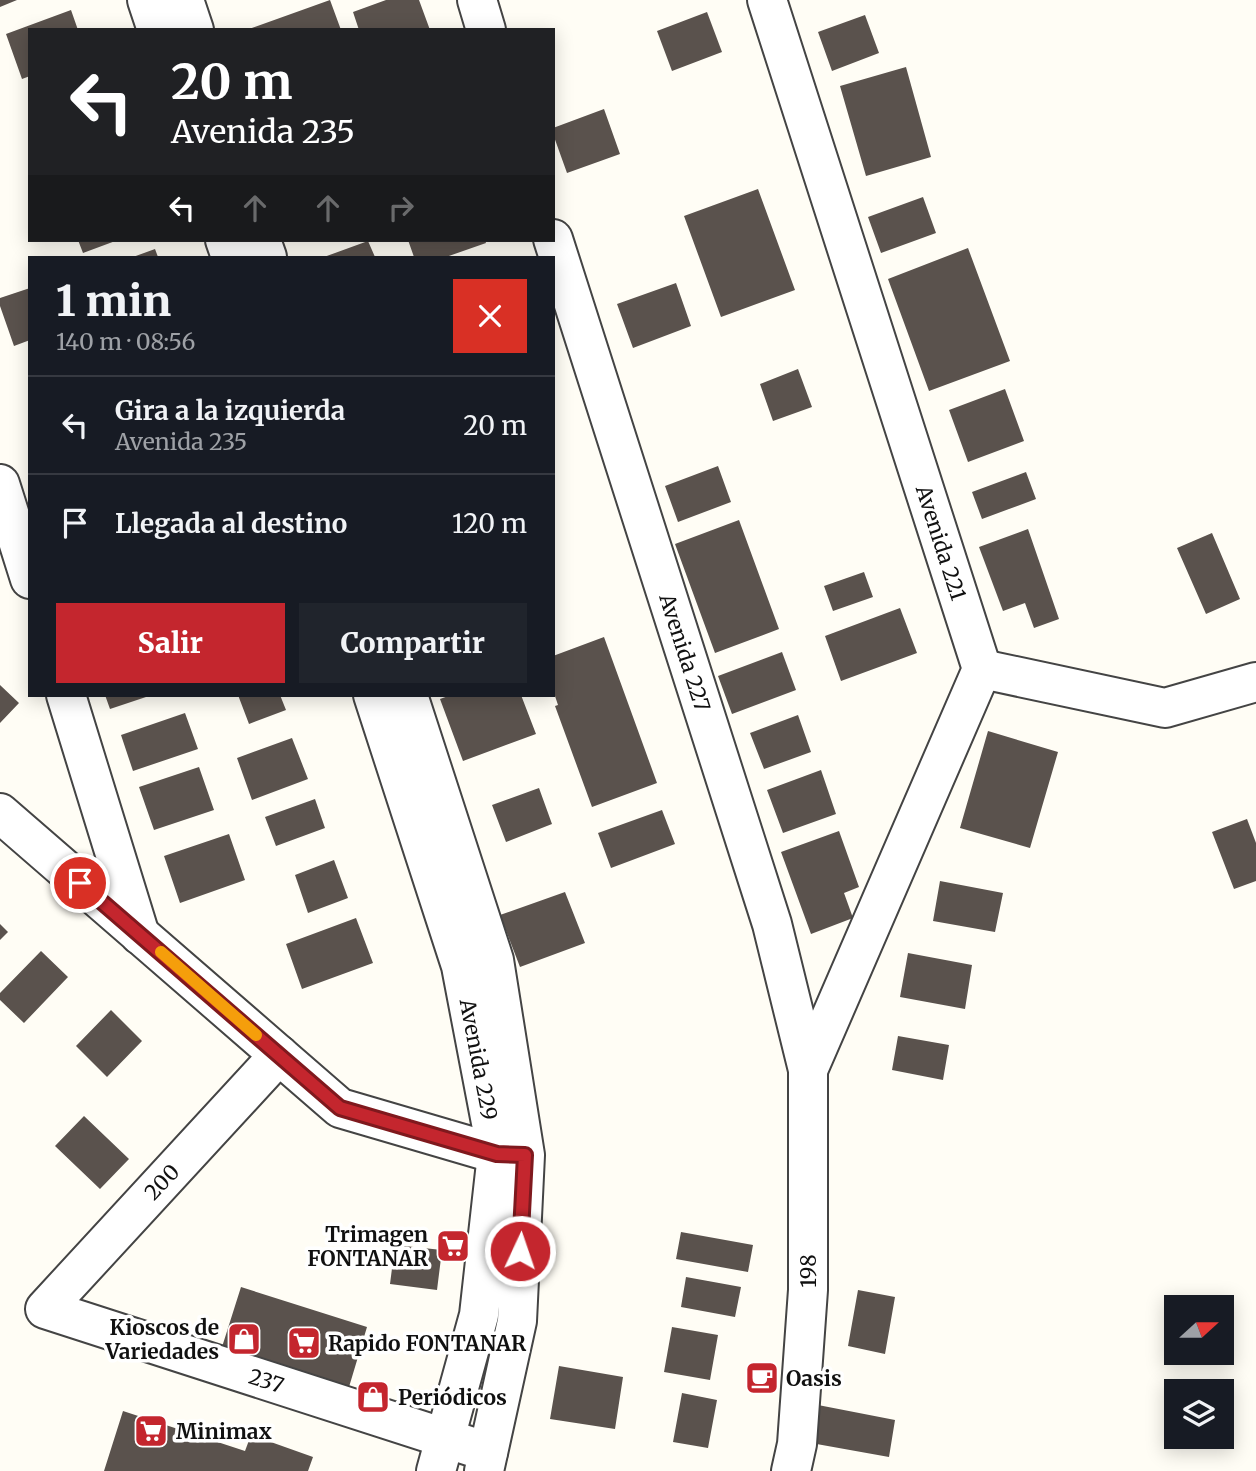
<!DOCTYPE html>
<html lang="es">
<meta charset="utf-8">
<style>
:root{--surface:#171b24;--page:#20242c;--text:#f1f3f6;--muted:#9ea1a6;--line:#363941;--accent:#c4262e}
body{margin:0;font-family:Merriweather,serif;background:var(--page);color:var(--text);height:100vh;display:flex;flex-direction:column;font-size:26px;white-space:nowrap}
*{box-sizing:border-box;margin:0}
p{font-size:23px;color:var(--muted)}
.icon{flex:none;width:38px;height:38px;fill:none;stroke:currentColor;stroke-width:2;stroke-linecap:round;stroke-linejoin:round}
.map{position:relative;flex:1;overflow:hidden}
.sheet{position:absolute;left:28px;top:256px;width:527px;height:441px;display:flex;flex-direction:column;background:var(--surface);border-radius:0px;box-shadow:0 4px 18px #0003}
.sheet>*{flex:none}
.guide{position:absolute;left:28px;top:28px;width:527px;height:214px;border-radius:0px;box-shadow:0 4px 18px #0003;background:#202124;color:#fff;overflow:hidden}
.needle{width:46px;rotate:69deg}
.buttons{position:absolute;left:1164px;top:1295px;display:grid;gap:14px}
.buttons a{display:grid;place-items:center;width:70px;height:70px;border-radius:0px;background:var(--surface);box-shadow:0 4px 18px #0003;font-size:35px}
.pin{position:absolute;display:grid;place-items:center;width:60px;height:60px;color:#fff;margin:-30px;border:4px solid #fff;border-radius:50%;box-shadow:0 2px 7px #0007}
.me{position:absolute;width:77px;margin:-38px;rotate:3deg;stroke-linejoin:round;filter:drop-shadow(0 0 5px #0008)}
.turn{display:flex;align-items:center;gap:24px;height:147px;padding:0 28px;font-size:32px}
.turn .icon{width:91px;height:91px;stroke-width:2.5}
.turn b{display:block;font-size:49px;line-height:60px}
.lanes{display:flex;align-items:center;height:66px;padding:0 28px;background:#0003;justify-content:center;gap:35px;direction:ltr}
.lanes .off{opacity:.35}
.round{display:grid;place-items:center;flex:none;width:74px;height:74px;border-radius:0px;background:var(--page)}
.headline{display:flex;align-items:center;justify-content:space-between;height:119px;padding:0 28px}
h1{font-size:42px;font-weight:800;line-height:52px}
.cta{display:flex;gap:14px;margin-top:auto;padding:14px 28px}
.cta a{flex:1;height:80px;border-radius:0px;background:var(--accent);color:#fff;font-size:28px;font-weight:800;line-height:80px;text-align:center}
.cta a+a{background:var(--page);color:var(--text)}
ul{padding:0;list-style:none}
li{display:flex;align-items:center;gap:21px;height:98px;padding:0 28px;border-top:2px solid var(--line)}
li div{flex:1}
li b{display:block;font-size:26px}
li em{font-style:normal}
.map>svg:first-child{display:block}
.building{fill:#5a524d}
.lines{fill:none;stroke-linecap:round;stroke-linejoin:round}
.minor-casing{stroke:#444;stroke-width:42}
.minor{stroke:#fff;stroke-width:38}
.route-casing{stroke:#7f191e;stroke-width:18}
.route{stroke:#c4262e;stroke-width:12}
.slow{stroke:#f59e0b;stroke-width:12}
.labels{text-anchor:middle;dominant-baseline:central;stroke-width:7;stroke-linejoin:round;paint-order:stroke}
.street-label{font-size:21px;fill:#111;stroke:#fff}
.poi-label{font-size:21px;font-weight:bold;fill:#111;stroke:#fff;text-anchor:start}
</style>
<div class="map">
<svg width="1256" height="1471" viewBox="0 0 1256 1471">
<rect width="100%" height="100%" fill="#fffdf5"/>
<path class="building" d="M0 0H17L0 7Z
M330 0 341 30H249V29Z
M386 0H419L430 30H359L353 12Z
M71 10 78 30H30V76L22 79 6 34Z
M707 12 722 52 672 71 657 31Z
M865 15 879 53 832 71 818 32Z
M906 67 931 157 866 176 840 86Z
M604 109 620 154 567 173 553 134V128Z
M758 189 795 290 721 317 684 216Z
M923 197 936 233 881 253 868 217Z
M78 240H118L83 253Z
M408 240H485L486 243 446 257H414Z
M368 241 375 257H324Z
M968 248 1010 361 929 391 888 279Z
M155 249 158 257H133Z
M676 283 691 326 633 348 617 304Z
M30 288V340L14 346 0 306V298Z
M798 369 812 407 773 421 760 384Z
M1005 389 1024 441 968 462 949 410Z
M718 466 731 502 678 522 665 486Z
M1026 472 1036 499 982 519 972 492Z
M739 520 779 629 715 653 675 544Z
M1028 529 1059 619 1034 628 1025 603 1003 611 979 547Z
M1212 533 1240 599 1206 614 1177 548Z
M864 572 873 597 833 611 824 586Z
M900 608 917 653 841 681 825 636Z
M604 637 657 783 592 807 555 706 558 705 553 690V656Z
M782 652 796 690 732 714 718 676Z
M0 685 19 703 0 723Z
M105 695H152L110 709Z
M238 695H280L286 710 249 724Z
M451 695H521L536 734 463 761 440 699Z
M185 713 198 749 133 771 121 735Z
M798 715 811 752 764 769 750 733Z
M988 731 1058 752 1030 848 960 828Z
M292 738 308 779 252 800 237 758Z
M199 767 214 810 154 830 139 787Z
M821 770 836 814 783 833 767 790Z
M539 788 552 824 506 842 492 805Z
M315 799 325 828 276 846 265 817Z
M662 810 675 844 611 868 598 833Z
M1247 819 1256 843V881L1234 889 1212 832Z
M839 831 859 887 844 893 853 918 811 934 781 852Z
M229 834 245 880 180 903 164 856Z
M334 860 348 898 308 913 295 875Z
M940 881 1003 893 995 932 933 921Z
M565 892 585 943 520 967 500 915Z
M356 918 373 963 302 989 286 944Z
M0 924 8 932 0 940Z
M41 951 68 977 24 1023 0 1000V993Z
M908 953 972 965 965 1009 900 997Z
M111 1010 142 1041 107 1077 76 1046Z
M898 1036 949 1045 943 1080 892 1070Z
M84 1116 129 1159 100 1189 55 1146Z
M681 1232 753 1245 748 1272 676 1259Z
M395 1245 442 1250 437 1290 390 1284Z
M686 1277 741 1287 735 1317 681 1307Z
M241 1287 367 1327 349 1387 222 1347Z
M858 1290 895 1297 885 1354 848 1346Z
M672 1327 718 1335 710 1380 664 1372Z
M559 1366 623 1377 615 1429 550 1419Z
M682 1393 717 1400 708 1448 673 1442Z
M818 1405 895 1420 889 1457 811 1443Z
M123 1411 245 1451 251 1435 313 1457 308 1471H104Z"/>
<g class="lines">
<defs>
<g id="minor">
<path d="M147 0 157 30"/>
<path d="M184 0 194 30"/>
<path d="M477 0 486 30"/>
<path id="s1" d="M767 0 982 669 808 1070"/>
<path id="s2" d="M553 239 772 924 808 1070V1290L797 1444 791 1471"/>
<path d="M225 240 231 257"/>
<path d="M261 240 267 257"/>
<path d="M0 484 30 579"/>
<path d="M982 669 1165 708 1256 682"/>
<path d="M66 695 140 935"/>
<path id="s3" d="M373 695 461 966 497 1154 479 1315 436 1471"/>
<path d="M408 695 494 960 525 1155 517 1321 484 1471"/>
<path d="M0 813 340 1108 497 1154 518 1155"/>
<path id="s4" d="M279 1055 45 1309 488 1452"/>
</g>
</defs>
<use href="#minor" class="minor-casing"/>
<use href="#minor" class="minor"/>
</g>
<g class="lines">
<defs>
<path id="route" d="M80 883 340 1108 497 1154 525 1155 520 1251"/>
</defs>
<use href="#route" class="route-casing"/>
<use href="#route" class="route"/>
<path class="slow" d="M161 952 256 1035"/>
</g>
<defs>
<symbol id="supermarket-square" viewBox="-11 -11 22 22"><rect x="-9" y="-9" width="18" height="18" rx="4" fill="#c4262e" stroke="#fff"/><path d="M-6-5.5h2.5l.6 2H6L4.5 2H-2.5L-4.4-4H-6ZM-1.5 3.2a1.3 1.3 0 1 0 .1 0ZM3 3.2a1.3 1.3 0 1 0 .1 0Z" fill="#fff"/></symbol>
<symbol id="shop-square" viewBox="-11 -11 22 22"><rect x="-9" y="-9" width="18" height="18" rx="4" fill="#c4262e" stroke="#fff"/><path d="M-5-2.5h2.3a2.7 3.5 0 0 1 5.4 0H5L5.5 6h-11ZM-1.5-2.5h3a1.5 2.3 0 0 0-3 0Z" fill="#fff"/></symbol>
<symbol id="cafe-square" viewBox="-11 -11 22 22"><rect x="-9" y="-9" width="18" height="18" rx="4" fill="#c4262e" stroke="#fff"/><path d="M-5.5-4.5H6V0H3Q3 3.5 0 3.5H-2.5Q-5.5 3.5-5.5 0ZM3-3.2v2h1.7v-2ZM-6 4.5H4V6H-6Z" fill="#fff"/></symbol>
</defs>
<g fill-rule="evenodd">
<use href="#supermarket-square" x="434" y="1227" width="38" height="38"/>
<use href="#shop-square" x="225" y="1320" width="38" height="38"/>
<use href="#supermarket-square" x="285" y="1324" width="38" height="38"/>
<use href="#cafe-square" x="743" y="1359" width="38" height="38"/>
<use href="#shop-square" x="354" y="1378" width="38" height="38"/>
<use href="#supermarket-square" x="132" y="1412" width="38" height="38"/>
</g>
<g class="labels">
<g class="street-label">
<text stroke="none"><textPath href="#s1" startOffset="570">Avenida 221</textPath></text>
<text stroke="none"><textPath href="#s2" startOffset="434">Avenida 227</textPath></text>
<text stroke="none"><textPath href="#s3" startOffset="380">Avenida 229</textPath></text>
<text transform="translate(162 1182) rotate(-47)">200</text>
<text transform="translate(808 1271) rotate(-90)">198</text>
<text stroke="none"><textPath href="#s4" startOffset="578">237</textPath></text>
</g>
<g class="poi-label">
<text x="428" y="1234" text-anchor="end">Trimagen<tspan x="428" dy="24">FONTANAR</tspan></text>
<text x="219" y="1327" text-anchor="end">Kioscos de<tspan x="219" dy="24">Variedades</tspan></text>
<text x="328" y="1343">Rapido FONTANAR</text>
<text x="786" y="1378">Oasis</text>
<text x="398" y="1397">Periódicos</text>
<text x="176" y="1431">Minimax</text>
</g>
</g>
</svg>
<div class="buttons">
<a><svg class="needle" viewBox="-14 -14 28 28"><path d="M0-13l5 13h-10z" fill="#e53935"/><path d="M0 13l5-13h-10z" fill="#9ea1a6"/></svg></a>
<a><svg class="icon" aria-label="layers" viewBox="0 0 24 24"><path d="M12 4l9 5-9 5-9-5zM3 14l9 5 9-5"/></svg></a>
</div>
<div class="pin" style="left:80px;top:883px;background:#d93025"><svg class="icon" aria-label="arrive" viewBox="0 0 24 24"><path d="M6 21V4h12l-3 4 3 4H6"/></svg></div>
<svg class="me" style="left:520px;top:1251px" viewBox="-20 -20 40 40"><circle r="17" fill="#c4262e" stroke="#fff" stroke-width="3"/><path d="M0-11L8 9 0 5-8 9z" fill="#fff"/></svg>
<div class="guide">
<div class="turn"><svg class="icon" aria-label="left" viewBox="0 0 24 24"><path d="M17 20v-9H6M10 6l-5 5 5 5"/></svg><div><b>20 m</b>Avenida 235</div></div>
<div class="lanes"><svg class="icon" aria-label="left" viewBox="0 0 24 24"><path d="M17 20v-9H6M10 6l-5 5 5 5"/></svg><svg class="icon off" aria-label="ahead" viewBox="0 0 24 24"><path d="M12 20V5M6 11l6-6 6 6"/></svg><svg class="icon off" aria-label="ahead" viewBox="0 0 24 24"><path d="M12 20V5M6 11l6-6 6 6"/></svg><svg class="icon off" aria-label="right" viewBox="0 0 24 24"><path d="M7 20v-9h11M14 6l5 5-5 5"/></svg></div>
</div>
<section class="sheet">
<div class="headline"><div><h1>1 min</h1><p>140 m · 08:56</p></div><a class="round" style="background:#d93025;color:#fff"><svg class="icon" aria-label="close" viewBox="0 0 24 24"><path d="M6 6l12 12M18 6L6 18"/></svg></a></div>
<ul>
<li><svg class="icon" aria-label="left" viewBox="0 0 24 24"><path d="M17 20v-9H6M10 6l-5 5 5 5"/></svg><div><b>Gira a la izquierda</b><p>Avenida 235</p></div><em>20 m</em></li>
<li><svg class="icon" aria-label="arrive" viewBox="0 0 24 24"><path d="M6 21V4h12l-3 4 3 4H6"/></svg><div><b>Llegada al destino</b></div><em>120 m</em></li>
</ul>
<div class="cta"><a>Salir</a><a>Compartir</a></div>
</section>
</div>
